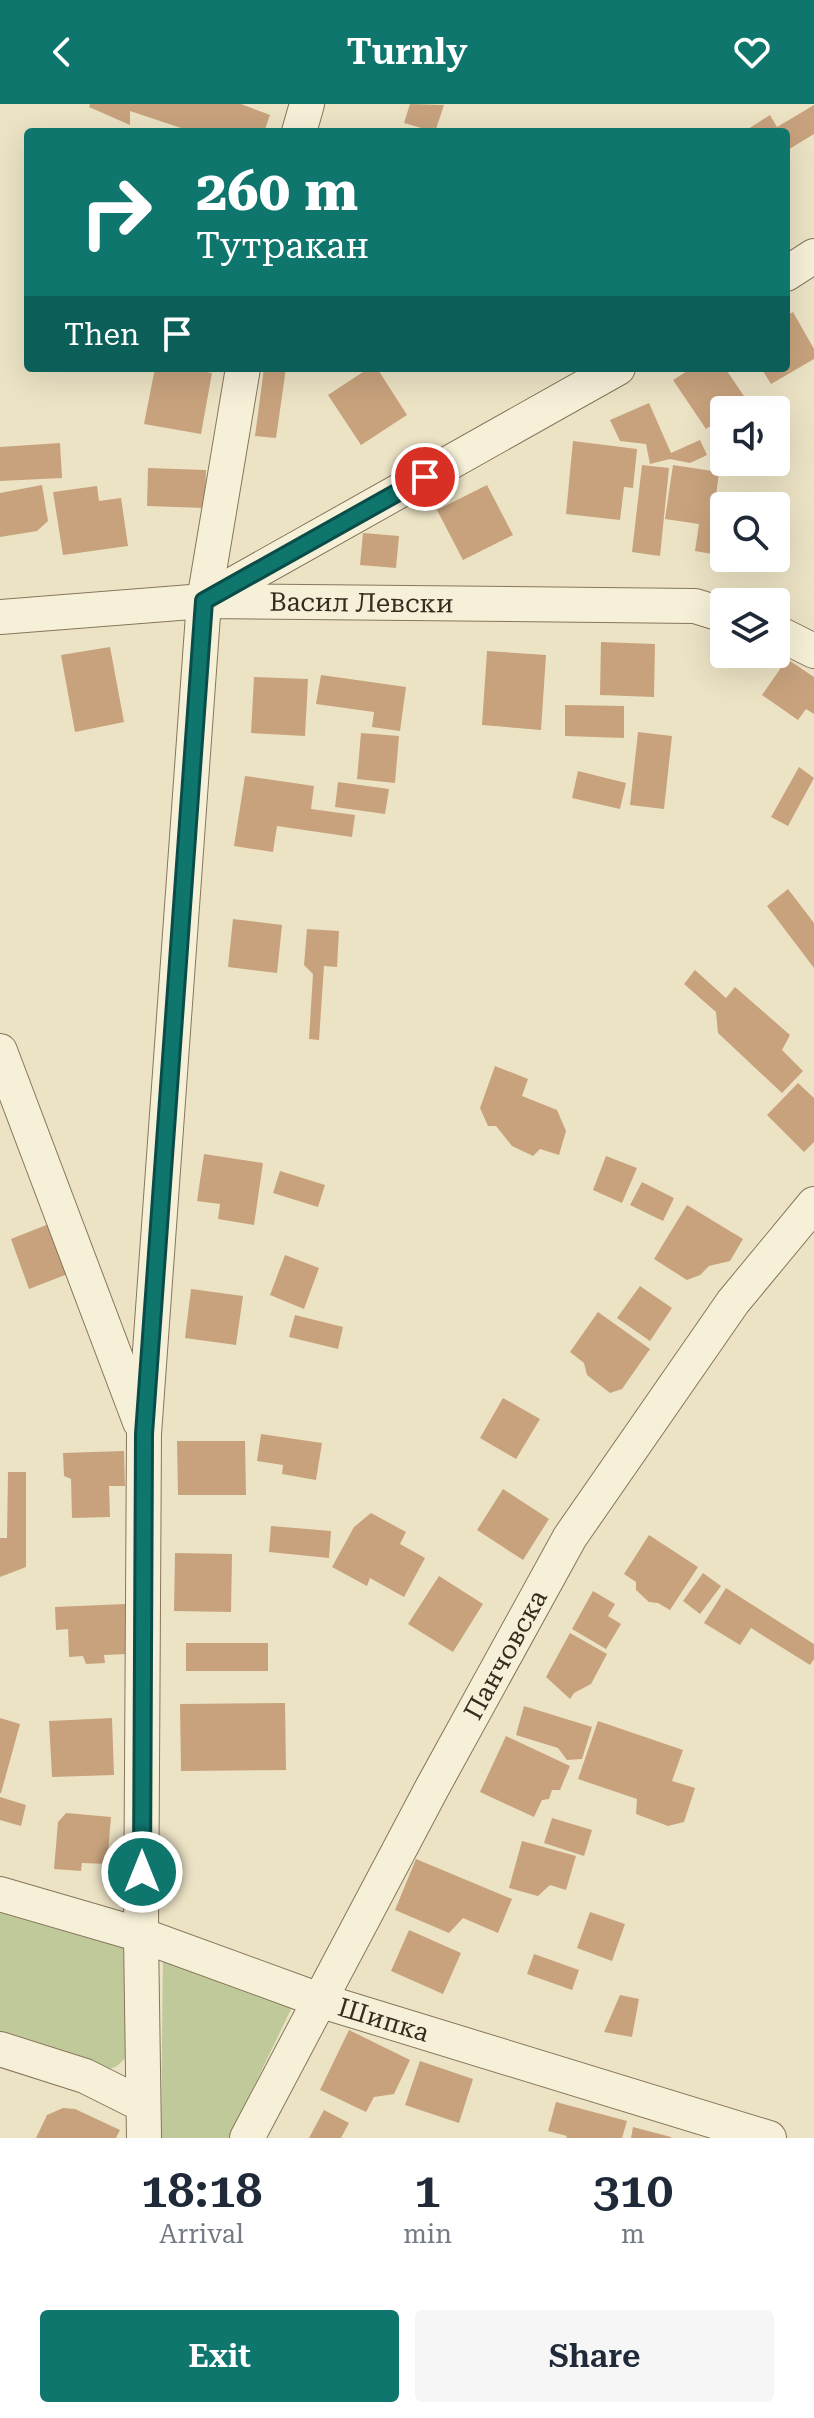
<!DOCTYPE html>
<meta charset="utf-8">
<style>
:root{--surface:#fff;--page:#f6f6f7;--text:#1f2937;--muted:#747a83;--accent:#0f766e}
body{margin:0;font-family:"Roboto Serif",serif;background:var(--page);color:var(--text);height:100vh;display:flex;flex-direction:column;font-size:30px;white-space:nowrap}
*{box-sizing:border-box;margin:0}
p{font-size:26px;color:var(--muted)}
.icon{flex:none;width:44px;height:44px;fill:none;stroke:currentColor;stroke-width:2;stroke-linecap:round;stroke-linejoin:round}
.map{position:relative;height:2034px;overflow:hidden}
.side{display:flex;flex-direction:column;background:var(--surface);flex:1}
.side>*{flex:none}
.hud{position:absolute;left:24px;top:24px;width:766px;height:244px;border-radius:8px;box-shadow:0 8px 32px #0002;background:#0f766e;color:#fff;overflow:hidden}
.buttons{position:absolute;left:710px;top:292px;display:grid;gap:16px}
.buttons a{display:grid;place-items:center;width:80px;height:80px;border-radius:8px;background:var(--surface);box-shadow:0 8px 32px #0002;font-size:40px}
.pin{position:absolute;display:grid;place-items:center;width:68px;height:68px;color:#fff;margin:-34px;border:4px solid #fff;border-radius:50%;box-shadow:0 2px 8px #0007}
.me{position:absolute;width:88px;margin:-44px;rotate:0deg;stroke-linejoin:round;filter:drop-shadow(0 0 6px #0008)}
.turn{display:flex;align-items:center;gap:28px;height:168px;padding:0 40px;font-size:36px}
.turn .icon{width:104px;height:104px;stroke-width:2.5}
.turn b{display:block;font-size:56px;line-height:68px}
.then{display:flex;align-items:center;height:76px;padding:0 40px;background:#0003;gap:16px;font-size:30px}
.eta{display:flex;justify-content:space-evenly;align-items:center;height:136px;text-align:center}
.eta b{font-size:48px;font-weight:600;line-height:56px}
.primary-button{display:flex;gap:16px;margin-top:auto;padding:16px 40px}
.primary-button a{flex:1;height:92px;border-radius:8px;background:var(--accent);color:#fff;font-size:32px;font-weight:600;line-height:92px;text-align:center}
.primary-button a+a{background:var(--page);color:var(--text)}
header{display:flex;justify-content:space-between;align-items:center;height:104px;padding:0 40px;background:var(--accent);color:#fff;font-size:36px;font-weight:600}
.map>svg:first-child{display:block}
.green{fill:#c0c999}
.building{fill:#c8a27d}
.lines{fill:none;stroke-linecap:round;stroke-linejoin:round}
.street-casing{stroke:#86765c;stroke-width:36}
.street{stroke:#f7f0d8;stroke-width:34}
.route-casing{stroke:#0a4d48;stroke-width:20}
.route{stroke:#0f766e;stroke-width:14}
.labels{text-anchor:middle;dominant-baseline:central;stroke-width:7;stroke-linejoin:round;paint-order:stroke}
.street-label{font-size:26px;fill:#372c1f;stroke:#f4edd4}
</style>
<header><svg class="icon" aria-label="back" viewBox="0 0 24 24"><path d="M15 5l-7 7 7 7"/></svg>Turnly<svg class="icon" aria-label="heart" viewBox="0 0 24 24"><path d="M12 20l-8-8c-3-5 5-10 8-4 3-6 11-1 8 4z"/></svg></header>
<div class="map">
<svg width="814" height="2034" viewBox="0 0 814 2034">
<rect width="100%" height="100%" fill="#ece3c5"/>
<path class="green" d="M0 1801 125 1843 134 1946 117 1962 103 1968 0 1932Z
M163 1848 294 1899 229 2034H161Z"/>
<path class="building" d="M90 0H241L270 11 264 28H193L130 7V21L89 3Z
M410 0 444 1 435 28 404 19Z
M814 1V30L786 47V28H750L748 25 770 11 777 23Z
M793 208 814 245V255L771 280 761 264H786V212Z
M155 264H185L212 269 201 330 144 320Z
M264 264H286L276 334 255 332Z
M369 264H377L407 311 361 341 328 291Z
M692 264H725L748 298 735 306H724V313L706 325 673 276Z
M649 299 671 349 700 336 707 351 690 359 670 355 650 360 646 340 620 337 610 316Z
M573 337 637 345 633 384 624 383 620 416 566 410Z
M60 339 62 374 0 377V343Z
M642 361 669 364 660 452 632 448Z
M673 361 719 368 715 400 724 401V452L695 447 699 420 665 415Z
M148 364 206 366 205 404 147 402Z
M42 381 48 417 37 427 0 433V389Z
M487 381 513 431 463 456 437 406Z
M97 382 99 397 121 394 128 442 63 451 53 388Z
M736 391 759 394 758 402H734Z
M776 409 782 410 778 439H776Z
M363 429 399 432 396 464 360 461Z
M601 538 655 540 654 593 600 591Z
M110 543 124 618 75 628 61 551Z
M487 547 546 551 541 626 482 621Z
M787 555 814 573V610L806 605 798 616 762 591Z
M321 571 406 583 400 627 372 623 374 608 316 600Z
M254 573 308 575 305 632 251 629Z
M565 601 624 602V634L565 632Z
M638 628 672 632 664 705 630 701Z
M361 629 399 632 395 679 357 675Z
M799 663 814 674 788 722 771 713Z
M578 667 626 679 620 705 572 694Z
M245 672 314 682 311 705 355 711 352 733 277 722 273 748 234 742Z
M338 678 389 685 385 710 335 703Z
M788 785 814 819V864L767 802Z
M233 815 282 821 277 869 228 863Z
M307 825 339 827 337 863 324 862 319 936 309 935 313 870 304 861Z
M695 866 726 894 735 883 790 931 782 946 803 967 782 989 718 929 716 908 684 880Z
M495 962 528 975 522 992 557 1006 566 1027 559 1051 540 1045 533 1052 512 1042 496 1022H488L480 1004Z
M798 979 814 994V1038L804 1048 767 1011Z
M204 1050 263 1059 254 1121 218 1115 220 1100 197 1097Z
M606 1052 637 1064 622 1099 593 1086Z
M280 1067 325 1081 318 1103 273 1089Z
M642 1078 674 1094 663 1117 630 1101Z
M687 1101 743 1135 730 1157 709 1162 700 1171 687 1176 654 1155Z
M59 1116 78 1166 29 1185 11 1135Z
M285 1151 319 1164 304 1205 270 1191Z
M640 1182 672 1204 650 1237 617 1214Z
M191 1185 243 1192 236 1241 185 1234Z
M598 1208 650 1245 622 1285 610 1289 587 1271 584 1259 570 1248Z
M295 1211 343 1223 338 1245 289 1233Z
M503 1294 540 1315 516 1355 480 1334Z
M261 1330 322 1339 316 1376 282 1370 283 1361 257 1357Z
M177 1337H245L246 1391H178Z
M124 1347 125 1382H109L110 1413 72 1414 71 1375 64 1372 63 1349Z
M8 1368H26V1463L0 1473V1434H7Z
M503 1385 549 1415 523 1456 477 1426Z
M371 1409 406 1428 400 1440 425 1454 404 1493 370 1474 367 1482 332 1463 354 1423Z
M271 1422 331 1427 329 1454 269 1448Z
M649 1431 698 1463 670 1506 658 1499 649 1498 636 1486V1478L624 1470Z
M175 1449 232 1450 231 1508 174 1507Z
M703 1469 721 1482 700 1510 683 1497Z
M439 1472 483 1500 453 1548 408 1520Z
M726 1484 814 1540V1555L810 1561 751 1524 740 1541 704 1519Z
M593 1487 615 1500 608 1512 621 1520 606 1545 572 1525Z
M125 1500 127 1550 104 1551 105 1559 86 1560 83 1552 69 1553 68 1525 56 1526 55 1503Z
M570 1529 607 1550 591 1580 574 1589 570 1595 546 1573Z
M186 1539H268V1567H186Z
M285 1599 286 1666 181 1667 180 1600Z
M524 1602 592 1623 582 1655 567 1656 558 1644 516 1631Z
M0 1614 20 1620 1 1689H0Z
M112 1614 114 1671 52 1673 49 1617Z
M598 1617 683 1646 672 1677 695 1684 684 1718 668 1722 636 1710 637 1695 578 1675Z
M506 1632 570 1662 560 1686H552L549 1695 542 1696 534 1713 480 1688Z
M0 1693 26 1701 21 1722 0 1716Z
M66 1709 111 1713 107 1760 82 1759 81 1767 54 1765 58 1718Z
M552 1714 592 1726 584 1752 544 1739Z
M522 1737 576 1752 566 1786 550 1781 538 1792 509 1784Z
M416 1755 512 1795 498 1829 463 1814 449 1829 395 1806Z
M590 1808 625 1820 612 1857 577 1844Z
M409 1826 461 1849 443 1890 391 1867Z
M534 1850 579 1866 572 1886 527 1870Z
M620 1891 639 1895 632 1933 604 1928Z
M349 1926 410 1956 394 1990 374 1993 366 2008 320 1986Z
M420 1957 473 1975 459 2019 405 2001Z
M556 1998 627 2017 622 2034H566L567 2032 548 2027Z
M63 2004 75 2005 120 2026 116 2034H36L47 2011Z
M324 2006 349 2019 341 2034H309Z
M633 2023 671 2033V2034H631Z"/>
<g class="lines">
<defs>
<g id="street">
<path d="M299 28 307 0"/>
<path d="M786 170 814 152"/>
<path d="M207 495 618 264"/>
<path id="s1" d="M0 513 204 497 695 502 724 511"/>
<path d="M776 528 814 547"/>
<path d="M0 947 140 1318"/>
<path id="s2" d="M0 1790 141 1831 322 1897 769 2034"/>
<path d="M0 1945 85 1972 143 2001"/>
<path d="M144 2034 141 1831 144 1330 204 497 243 264"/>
<path id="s3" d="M247 2034 432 1684 570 1433 733 1198 814 1100"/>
</g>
</defs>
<use href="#street" class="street-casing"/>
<use href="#street" class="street"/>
</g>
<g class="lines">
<defs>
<path id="route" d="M142 1768 144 1330 204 497 425 373"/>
</defs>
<use href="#route" class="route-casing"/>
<use href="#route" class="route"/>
</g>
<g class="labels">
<g class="street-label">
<text stroke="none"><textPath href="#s1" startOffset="362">Васил Левски</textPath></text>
<text stroke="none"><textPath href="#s3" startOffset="548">Панчовска</textPath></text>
<text stroke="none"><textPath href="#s2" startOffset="404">Шипка</textPath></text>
</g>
</g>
</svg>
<div class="buttons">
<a><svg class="icon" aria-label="sound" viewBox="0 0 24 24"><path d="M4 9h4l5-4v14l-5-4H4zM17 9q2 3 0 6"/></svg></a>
<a><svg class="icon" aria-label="search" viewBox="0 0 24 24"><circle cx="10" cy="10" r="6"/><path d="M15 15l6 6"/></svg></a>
<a><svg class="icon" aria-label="layers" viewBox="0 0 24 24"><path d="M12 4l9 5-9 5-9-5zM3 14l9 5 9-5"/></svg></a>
</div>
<div class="pin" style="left:425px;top:373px;background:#d93025"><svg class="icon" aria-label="arrive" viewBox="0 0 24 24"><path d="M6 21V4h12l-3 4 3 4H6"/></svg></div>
<svg class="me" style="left:142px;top:1768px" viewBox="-20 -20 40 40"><circle r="17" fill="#0f766e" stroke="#fff" stroke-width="3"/><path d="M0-11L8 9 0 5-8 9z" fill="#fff"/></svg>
<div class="hud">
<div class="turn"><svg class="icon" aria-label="right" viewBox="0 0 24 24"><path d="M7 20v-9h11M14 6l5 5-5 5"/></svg><div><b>260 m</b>Тутракан</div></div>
<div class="then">Then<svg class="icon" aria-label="arrive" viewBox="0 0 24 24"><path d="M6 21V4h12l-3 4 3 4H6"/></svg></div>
</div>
</div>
<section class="side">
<div class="eta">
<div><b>18:18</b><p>Arrival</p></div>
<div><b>1</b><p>min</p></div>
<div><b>310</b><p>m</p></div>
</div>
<div class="primary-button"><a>Exit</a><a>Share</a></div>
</section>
